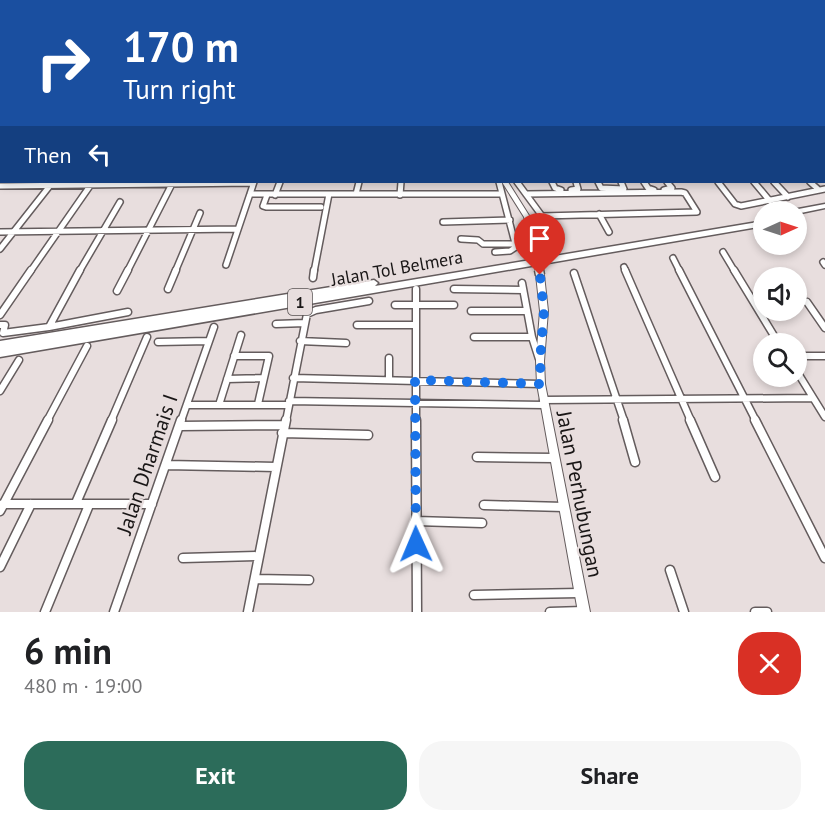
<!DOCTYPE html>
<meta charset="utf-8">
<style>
:root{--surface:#fff;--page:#f6f6f6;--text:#202124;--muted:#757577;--accent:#2c6c5a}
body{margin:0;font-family:"PT Sans",sans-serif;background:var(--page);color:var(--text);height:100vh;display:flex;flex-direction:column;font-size:22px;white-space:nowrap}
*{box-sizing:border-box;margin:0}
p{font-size:20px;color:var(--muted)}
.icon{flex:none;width:33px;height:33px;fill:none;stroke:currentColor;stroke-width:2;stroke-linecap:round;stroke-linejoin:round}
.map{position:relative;height:612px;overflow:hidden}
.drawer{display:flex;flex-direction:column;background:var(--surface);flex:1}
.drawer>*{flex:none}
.guide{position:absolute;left:0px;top:0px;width:825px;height:183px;box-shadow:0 3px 9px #0003;background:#1a4fa0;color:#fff;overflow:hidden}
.needle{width:39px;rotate:87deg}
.controls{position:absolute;left:753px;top:201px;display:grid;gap:12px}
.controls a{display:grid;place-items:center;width:54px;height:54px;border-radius:50%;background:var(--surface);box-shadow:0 3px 9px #0003;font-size:30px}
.pin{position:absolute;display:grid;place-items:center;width:51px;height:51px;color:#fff;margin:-62px -26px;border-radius:50% 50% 50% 0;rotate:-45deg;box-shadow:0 0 6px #0007}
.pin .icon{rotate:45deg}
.me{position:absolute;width:66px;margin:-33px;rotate:359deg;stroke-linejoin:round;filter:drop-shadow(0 0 4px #0008)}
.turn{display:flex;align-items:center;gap:21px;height:126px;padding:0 24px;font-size:27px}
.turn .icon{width:78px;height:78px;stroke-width:2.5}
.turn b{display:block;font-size:42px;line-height:51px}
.then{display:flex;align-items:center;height:57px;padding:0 24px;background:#0003;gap:12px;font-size:22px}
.round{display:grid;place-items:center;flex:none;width:63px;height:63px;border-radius:24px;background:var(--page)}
.headline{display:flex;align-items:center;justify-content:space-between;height:102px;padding:0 24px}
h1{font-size:36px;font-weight:600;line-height:45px}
.button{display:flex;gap:12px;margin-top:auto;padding:12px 24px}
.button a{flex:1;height:69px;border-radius:24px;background:var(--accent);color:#fff;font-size:24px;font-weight:600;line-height:69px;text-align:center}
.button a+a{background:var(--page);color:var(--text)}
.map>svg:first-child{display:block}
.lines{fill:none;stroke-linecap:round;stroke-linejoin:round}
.minor-far2-casing{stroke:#645c5d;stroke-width:8}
.minor-far1-casing{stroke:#645c5d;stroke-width:9}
.minor-casing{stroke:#645c5d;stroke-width:11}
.major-casing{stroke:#645c5d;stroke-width:2}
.highway-casing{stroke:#645c5d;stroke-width:3}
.minor-far2{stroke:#fff;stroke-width:5}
.minor-far1{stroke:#fff;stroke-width:6}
.minor{stroke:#fff;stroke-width:8}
.major{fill:#fff;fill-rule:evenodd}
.highway{fill:#fff;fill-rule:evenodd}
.major-bridge-far1-casing{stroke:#645c5d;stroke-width:8;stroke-linecap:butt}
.major-bridge-casing{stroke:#645c5d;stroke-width:11;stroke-linecap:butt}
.major-bridge-far1{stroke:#fff;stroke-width:6}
.major-bridge{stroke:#fff;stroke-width:8}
.route{stroke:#1a73e8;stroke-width:10;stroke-dasharray:0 18}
.labels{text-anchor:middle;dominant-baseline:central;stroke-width:4.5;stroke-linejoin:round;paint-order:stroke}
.shield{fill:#e8dede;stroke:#575252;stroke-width:1.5}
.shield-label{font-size:16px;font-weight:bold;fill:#191616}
.street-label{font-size:18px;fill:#191616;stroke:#e8dede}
.near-street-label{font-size:21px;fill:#191616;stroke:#e8dede}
</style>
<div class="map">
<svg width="825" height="612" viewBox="0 0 825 612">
<rect width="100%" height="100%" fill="#e8dede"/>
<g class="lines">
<defs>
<path id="minor-far2" d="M517 182 542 216 697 212 685 193 681 192 526 194
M552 182 555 188 561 190
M598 182 601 188 624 189 621 182
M644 182 648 188 654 190
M718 182 735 204 741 206 825 189
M754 182 770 201
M774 182 788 197
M810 182 819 190
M0 186 253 183
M571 190 578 189 576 182
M664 190 672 188 667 182
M250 194H502
M356 194 359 182
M267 195 263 206 266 207H321
M275 195 280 182
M400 195 401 182
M599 214 609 232
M443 222 510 220
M0 232 238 229
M461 239 478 240 483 244H515
M0 249 52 183
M495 252 510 251 516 247 499 182
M723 252 735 272
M673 258 680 272
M823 262 825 265
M226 265 254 182
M624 267 626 272
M30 272 92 183
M79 272 120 202
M127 272 173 182
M175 272 200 213
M314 272 329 194"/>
<path id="minor-far1" d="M80 270 49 327 128 312
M625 270 691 421
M679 270 756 421
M734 270 779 344
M574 273 624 421
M313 278 314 270
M522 283 532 337 539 359
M168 289 176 270
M416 289V421
M454 289 523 290
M117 291 128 270
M807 302 825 328
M395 305H454
M471 311H527
M0 315 31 270
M276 324 305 323
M0 325H5L3 333 49 327
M357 325H415
M474 337H532
M300 341 346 343
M158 342 209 341
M234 356H269L258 404
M796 356H825
M389 358V380
M796 370 825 417
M293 378 541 384
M227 379 264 378
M0 391 19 360
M543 400 813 398
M289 401 544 405
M187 405H289
M219 405 241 335
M47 421 87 346
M111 421 147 337
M181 421 214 327
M286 421 307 314 316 310 369 301"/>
<path id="minor" d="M416 420 417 612
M623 420 635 462
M690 420 715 477
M755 420 825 558
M180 426 284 425
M282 433 368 435
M477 457 554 458
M166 465 276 467
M76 503 112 420
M3 504H152
M484 505 564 507
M0 511 48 420
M416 521 482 523
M183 558 259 556
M0 567 31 504
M670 570 684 612
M255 579 309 580
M474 595 580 593
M45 612 89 505
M114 612 181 420
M248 612 286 420
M550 612 583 611
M755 612H767"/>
<path id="major" d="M502 182H508L530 217 537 243 536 245H532L531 243 524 217Z
M540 272 544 275 548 311 544 361 545 384 590 612H578L537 384 536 361 540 311 536 275Z"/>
<path id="highway" d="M825 204V208L796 214V212H790L793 210Z
M764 221V226L0 357V341L374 280 378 283 375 286Z"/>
</defs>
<use href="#minor-far2" class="minor-far2-casing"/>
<use href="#minor-far1" class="minor-far1-casing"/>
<use href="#minor" class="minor-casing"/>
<use href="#major" class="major-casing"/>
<use href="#highway" class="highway-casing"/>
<use href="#minor-far2" class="minor-far2"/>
<use href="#minor-far1" class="minor-far1"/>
<use href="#minor" class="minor"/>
<use href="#major" class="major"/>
<use href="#highway" class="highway"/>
<defs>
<path id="major-bridge-far1" d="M534 243 539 272"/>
<path id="major-bridge" d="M539 270 540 275"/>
</defs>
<use href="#major-bridge-far1" class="major-bridge-far1-casing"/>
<use href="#major-bridge" class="major-bridge-casing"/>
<use href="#major-bridge-far1" class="major-bridge-far1"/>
<use href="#major-bridge" class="major-bridge"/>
</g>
<linearGradient id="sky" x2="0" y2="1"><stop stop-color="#84bbd3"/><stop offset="0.42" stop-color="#f5f0f0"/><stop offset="1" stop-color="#f5f0f0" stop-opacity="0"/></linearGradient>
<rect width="825" height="149" fill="url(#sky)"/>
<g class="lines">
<path class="route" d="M416 544 415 380 541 384 540 361 544 311 540 275"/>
</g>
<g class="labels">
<rect class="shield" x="288" y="289" width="24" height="26" rx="4.5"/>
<g class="shield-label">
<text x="300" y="302">1</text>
</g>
<g class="street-label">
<text transform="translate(397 268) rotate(-10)">Jalan Tol Belmera</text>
</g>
<g class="near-street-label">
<text transform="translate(147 464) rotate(-71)">Jalan Dharmais I</text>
<text transform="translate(580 494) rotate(79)">Jalan Perhubungan</text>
</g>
</g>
</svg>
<div class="controls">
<a><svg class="needle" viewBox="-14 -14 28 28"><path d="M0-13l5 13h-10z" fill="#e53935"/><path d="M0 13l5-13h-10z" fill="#757577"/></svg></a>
<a><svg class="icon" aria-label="sound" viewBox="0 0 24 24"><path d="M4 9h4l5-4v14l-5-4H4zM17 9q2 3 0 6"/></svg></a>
<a><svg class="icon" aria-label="search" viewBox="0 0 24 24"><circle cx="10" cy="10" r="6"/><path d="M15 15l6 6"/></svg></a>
</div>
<div class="pin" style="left:540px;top:275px;background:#d93025"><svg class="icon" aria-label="arrive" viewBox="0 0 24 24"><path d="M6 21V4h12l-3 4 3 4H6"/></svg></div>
<svg class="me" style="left:416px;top:544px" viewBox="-20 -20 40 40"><path d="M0-17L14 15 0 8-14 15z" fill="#1a73e8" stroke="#fff" stroke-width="4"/></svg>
<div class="guide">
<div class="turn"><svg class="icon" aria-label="right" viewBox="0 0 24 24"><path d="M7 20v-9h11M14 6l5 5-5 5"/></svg><div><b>170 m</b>Turn right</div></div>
<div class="then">Then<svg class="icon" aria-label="left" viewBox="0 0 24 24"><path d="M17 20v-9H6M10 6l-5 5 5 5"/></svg></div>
</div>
</div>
<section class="drawer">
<div class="headline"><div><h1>6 min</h1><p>480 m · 19:00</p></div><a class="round" style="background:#d93025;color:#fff"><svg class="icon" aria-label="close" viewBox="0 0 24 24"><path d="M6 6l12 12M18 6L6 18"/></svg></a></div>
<div class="button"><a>Exit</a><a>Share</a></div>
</section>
